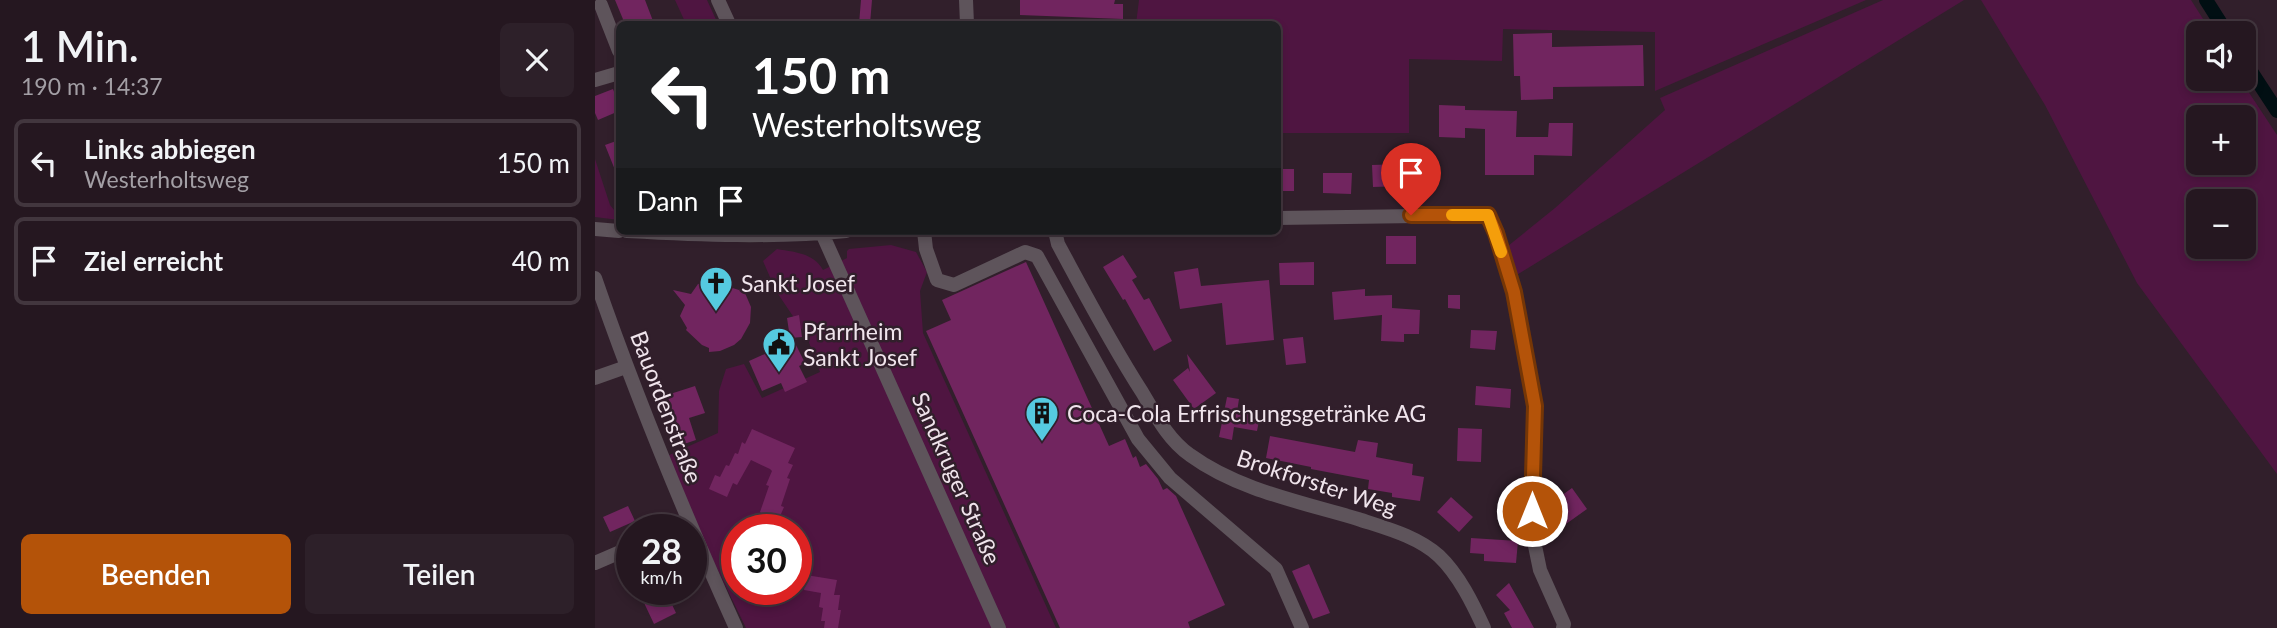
<!DOCTYPE html>
<html lang="de">
<meta charset="utf-8">
<style>
:root{--surface:#251720;--page:#2d2029;--text:#f1f3f6;--muted:#a39fa5;--line:#42363e;--accent:#b45309}
body{margin:0;font-family:Lato,sans-serif;background:var(--page);color:var(--text);height:100vh;display:flex;flex-direction:column;font-size:26px;white-space:nowrap}
*{box-sizing:border-box;margin:0}
p{font-size:23px;color:var(--muted)}
.icon{flex:none;width:38px;height:38px;fill:none;stroke:currentColor;stroke-width:2;stroke-linecap:round;stroke-linejoin:round}
.map{position:relative;flex:1;overflow:hidden}
.sheet{display:flex;flex-direction:column;background:var(--surface);width:595px}
.sheet>*{flex:none}
.guide{position:absolute;left:21px;top:21px;width:665px;height:214px;border-radius:10px;box-shadow:0 4px 10px #0003,0 0 0 2px var(--line);background:#202124;color:#fff;overflow:hidden}
.controls{position:absolute;left:1591px;top:21px;display:grid;gap:14px}
.controls a{display:grid;place-items:center;width:70px;height:70px;border-radius:10px;background:var(--surface);box-shadow:0 4px 10px #0003,0 0 0 2px var(--line);font-size:35px}
.speed{position:absolute;left:21px;top:514px;display:flex;gap:14px;font-size:35px;font-weight:700;text-align:center}
.speed>*{display:grid;place-content:center;width:91px;height:91px;border-radius:50%;background:var(--surface);box-shadow:0 4px 10px #0003,0 0 0 2px var(--line);line-height:1}
.speed small{font-size:18px;font-weight:400}
.speed .limit{border:10px solid #d22;background:#fff;color:#111}
.pin{position:absolute;display:grid;place-items:center;width:60px;height:60px;color:#fff;margin:-72px -30px;border-radius:50% 50% 50% 0;rotate:-45deg;box-shadow:0 0 7px #0007}
.pin .icon{rotate:45deg}
.me{position:absolute;width:77px;margin:-38px;rotate:0deg;stroke-linejoin:round;filter:drop-shadow(0 0 5px #0008)}
.turn{display:flex;align-items:center;gap:24px;height:147px;padding:0 21px;font-size:32px}
.turn .icon{width:91px;height:91px;stroke-width:2.5}
.turn b{display:block;font-size:49px;line-height:60px}
.then{display:flex;align-items:center;height:66px;padding:0 21px;background:#0003;gap:14px;font-size:26px}
.round{display:grid;place-items:center;flex:none;width:74px;height:74px;border-radius:10px;background:var(--page)}
.headline{display:flex;align-items:center;justify-content:space-between;height:119px;padding:0 21px}
h1{font-size:42px;font-weight:600;line-height:52px}
.primary-button{display:flex;gap:14px;margin-top:auto;padding:14px 21px}
.primary-button a{flex:1;height:80px;border-radius:10px;background:var(--accent);color:#fff;font-size:28px;font-weight:600;line-height:80px;text-align:center}
.primary-button a+a{background:var(--page);color:var(--text)}
ul{padding:0;list-style:none}
li{display:flex;align-items:center;gap:21px;height:88px;margin:0 14px 10px;padding:0 7px;border:4px solid var(--line);border-radius:10px}
li div{flex:1}
li b{display:block;font-size:26px}
li em{font-style:normal}
main{display:flex;flex:1;min-height:0}
.map>svg:first-child{display:block}
.green{fill:#4f1541;fill-rule:evenodd}
.lines{fill:none;stroke-linecap:round;stroke-linejoin:round}
.canal{stroke:#010f13;stroke-width:14}
.building{fill:#71255f}
.minor{stroke:#5e545b;stroke-width:14}
.route-casing{stroke:#753606;stroke-width:18}
.route{stroke:#b45309;stroke-width:12}
.slow{stroke:#f59e0b;stroke-width:12}
.labels{text-anchor:middle;dominant-baseline:central;stroke-width:5;stroke-linejoin:round;paint-order:stroke}
.poi-label{font-size:23px;fill:#f0e4ec;stroke:#311f2b;text-anchor:start}
.street-label{font-size:23px;fill:#f0e4ec;stroke:#311f2b}
</style>
<main>
<section class="sheet">
<div class="headline"><div><h1>1 Min.</h1><p>190 m · 14:37</p></div><a class="round"><svg class="icon" aria-label="close" viewBox="0 0 24 24"><path d="M6 6l12 12M18 6L6 18"/></svg></a></div>
<ul>
<li><svg class="icon" aria-label="left" viewBox="0 0 24 24"><path d="M17 20v-9H6M10 6l-5 5 5 5"/></svg><div><b>Links abbiegen</b><p>Westerholtsweg</p></div><em>150 m</em></li>
<li><svg class="icon" aria-label="arrive" viewBox="0 0 24 24"><path d="M6 21V4h12l-3 4 3 4H6"/></svg><div><b>Ziel erreicht</b></div><em>40 m</em></li>
</ul>
<div class="primary-button"><a>Beenden</a><a>Teilen</a></div>
</section>
<div class="map">
<svg width="1682" height="628" viewBox="0 0 1682 628">
<rect width="100%" height="100%" fill="#311f2b"/>
<path class="green" d="M80 0H112L123 24H91Z
M544 0H1271L1060 91V32L908 29 907 61 814 59V133H683L682 24H541Z
M1288 0H1369L920 276 908 250 960 208 1070 110 1065 98Z
M1386 0H1596L1617 33H1603V79H1645L1682 135V474L1542 283 1450 105ZM1648 117V163H1603V117ZM1648 201V247H1603V201Z
M0 159 15 205 24 216V220L0 217Z
M296 245 321 252 332 272 325 291 328 333 461 628H151L99 521 72 456 123 433 124 391 131 369 149 364 167 398 225 372 212 337 181 291 168 261 182 249C199 252 219 253 228 270L252 258V251L254 249ZM142 530H201V590H142Z"/>
<g class="lines">
<path class="canal" d="M1611 0 1632 33
M1648 59 1682 111"/>
</g>
<path class="building" d="M20 0H50L58 21 49 24H30Z
M266 0H277L275 24H264Z
M425 0H520L519 4H528V19L425 15Z
M957 33V47L1048 45 1049 86 958 87V99L926 100 925 76H919L918 34Z
M18 89 24 105V111L3 120 0 113V96Z
M844 105 870 106V110L922 111 921 137H953L954 123H978L977 156 939 155V175H890V129L870 128V138L844 137Z
M24 140V180L10 145Z
M806 164 807 186 778 187 777 165Z
M682 169H699V191H682Z
M728 173H757L756 194 728 193Z
M791 236H821V264H791Z
M528 255 542 277 537 280 549 300 554 298 577 341 559 351 530 299 528 300 508 267Z
M431 262 514 446 530 439 538 458 541 456 545 467 551 464 563 479 568 490 572 488 581 496 630 605 593 622 595 628H465L331 331 356 320 347 300Z
M719 262V285H685L684 263Z
M603 268 606 286 674 280 679 340 631 345 627 303 585 309 579 272Z
M127 270 131 286 144 290 146 288 150 293 156 307 155 323 146 339 139 345 125 351 114 352V348L107 345 91 330 92 328 85 316 90 305 78 290 96 294 103 284 111 282 117 284Z
M770 289V296L797 295V308L825 310 824 334H809V342L786 341 787 315 739 320 737 292Z
M853 295H865V309L853 308Z
M204 315 207 337 195 338 192 318Z
M876 330 902 331 900 350 875 348Z
M708 337 711 363 691 365 688 339Z
M199 341 210 363 204 366 212 382 190 392 186 383 167 391 154 361Z
M592 354 621 393 599 409 578 380 593 368 595 372Z
M100 386 110 413 94 418 101 440 89 444 72 395Z
M881 386 916 389 915 408 880 405Z
M632 397 644 399 642 412 665 416 662 431 639 427 637 440 624 437Z
M863 428 887 429 886 462 862 461Z
M157 429 200 448 193 463 198 465 192 478 195 479 186 506 189 507 183 521 186 522 182 530H162L169 515 165 512 174 486 171 485 177 471 175 469 156 460 142 485 138 483 132 497 114 489 120 475 125 477 131 465 134 466 140 453 143 454 147 442 150 444Z
M675 436 760 452 763 440 783 443 781 457 818 464 817 475 829 477 825 501 797 497V493L773 489 774 480 716 469V467L671 458Z
M977 488 992 509 964 529 949 508Z
M856 497 878 517 864 532 842 512Z
M33 506 40 521 15 532 8 517Z
M876 538 923 541 921 563 889 561V554L875 553Z
M714 564 735 613 718 619 697 571Z
M211 575 242 580 239 595H245L243 610H246L243 628H229L230 621H226L228 608 224 607 226 593 209 590Z
M914 583 926 604 939 628H917L909 613 915 610 901 595Z
M43 590H70L81 613 59 624Z"/>
<g class="lines">
<path class="minor" d="M123 0 134 24
M371 0 372 24
M6 5 24 51
M0 80 24 73
M682 218 893 215 901 233 919 292 940 406 937 511 939 541 945 570 969 624 968 628
M0 229 24 231
M32 231C105 235 178 238 251 231
M226 231 404 628
M329 231 331 249 342 280 359 285 430 252 442 256 543 439 575 478 681 569 707 628
M460 231 463 244C490 294 516 344 547 392 560 414 573 440 595 455 643 490 706 502 763 519 790 528 822 536 844 556 864 575 878 604 889 628
M0 278C41 397 89 513 141 628
M0 378 31 367
M77 530 93 523
M0 563 37 547"/>
</g>
<g class="lines">
<defs>
<path id="route" d="M816 215H893L901 233 919 292 940 406 937 511"/>
</defs>
<use href="#route" class="route-casing"/>
<use href="#route" class="route"/>
<path class="slow" d="M857 215H893L906 252"/>
</g>
<defs>
<symbol id="church-pin" viewBox="-11 -11 22 30"><path d="M0 17L-7.5 6A9.5 9.5 0 1 1 7.5 6Z" fill="#55cae0" stroke="#311f2b"/><path d="M-1.2-6h2.4v3.5h3.3v2.4h-3.3V6h-2.4V-.1h-3.3v-2.4h3.3Z" fill="#111"/></symbol>
<symbol id="civic-pin" viewBox="-11 -11 22 30"><path d="M0 17L-7.5 6A9.5 9.5 0 1 1 7.5 6Z" fill="#55cae0" stroke="#311f2b"/><path d="M-.6-6.5H3V-4.5H.6V-3L4-1V1h2V6H-6V1h2V-1L-.6-3ZM-1.2 2.5V6h2.4V2.5Z" fill="#111"/></symbol>
<symbol id="building-pin" viewBox="-11 -11 22 30"><path d="M0 17L-7.5 6A9.5 9.5 0 1 1 7.5 6Z" fill="#55cae0" stroke="#311f2b"/><path d="M-4-6H4V6H1V3H-1V6H-4ZM-2.5-4.3h1.7v1.8h-1.7ZM.8-4.3h1.7v1.8H.8ZM-2.5-1h1.7V.8h-1.7ZM.8-1h1.7V.8H.8Z" fill="#111"/></symbol>
</defs>
<g fill-rule="evenodd">
<use href="#church-pin" x="102" y="264" width="38" height="52"/>
<use href="#civic-pin" x="165" y="325" width="38" height="52"/>
<use href="#building-pin" x="428" y="394" width="38" height="52"/>
</g>
<g class="labels">
<g class="poi-label">
<text x="146" y="283">Sankt Josef</text>
<text x="208" y="331">Pfarrheim<tspan x="208" dy="26">Sankt Josef</tspan></text>
<text x="472" y="413">Coca-Cola Erfrischungsgetränke AG</text>
</g>
<g class="street-label">
<text transform="translate(72 407) rotate(69)">Bauordenstraße</text>
<text transform="translate(362 478) rotate(66)">Sandkruger Straße</text>
<text transform="translate(722 482) rotate(18)">Brokforster Weg</text>
</g>
</g>
</svg>
<div class="controls">
<a><svg class="icon" aria-label="sound" viewBox="0 0 24 24"><path d="M4 9h4l5-4v14l-5-4H4zM17 9q2 3 0 6"/></svg></a>
<a>+</a>
<a>−</a>
</div>
<div class="speed"><div>28<small>km/h</small></div><div class="limit">30</div></div>
<div class="pin" style="left:816px;top:215px;background:#d93025"><svg class="icon" aria-label="arrive" viewBox="0 0 24 24"><path d="M6 21V4h12l-3 4 3 4H6"/></svg></div>
<svg class="me" style="left:937px;top:511px" viewBox="-20 -20 40 40"><circle r="17" fill="#b45309" stroke="#fff" stroke-width="3"/><path d="M0-11L8 9 0 5-8 9z" fill="#fff"/></svg>
<div class="guide">
<div class="turn"><svg class="icon" aria-label="left" viewBox="0 0 24 24"><path d="M17 20v-9H6M10 6l-5 5 5 5"/></svg><div><b>150 m</b>Westerholtsweg</div></div>
<div class="then">Dann<svg class="icon" aria-label="arrive" viewBox="0 0 24 24"><path d="M6 21V4h12l-3 4 3 4H6"/></svg></div>
</div>
</div>
</main>
